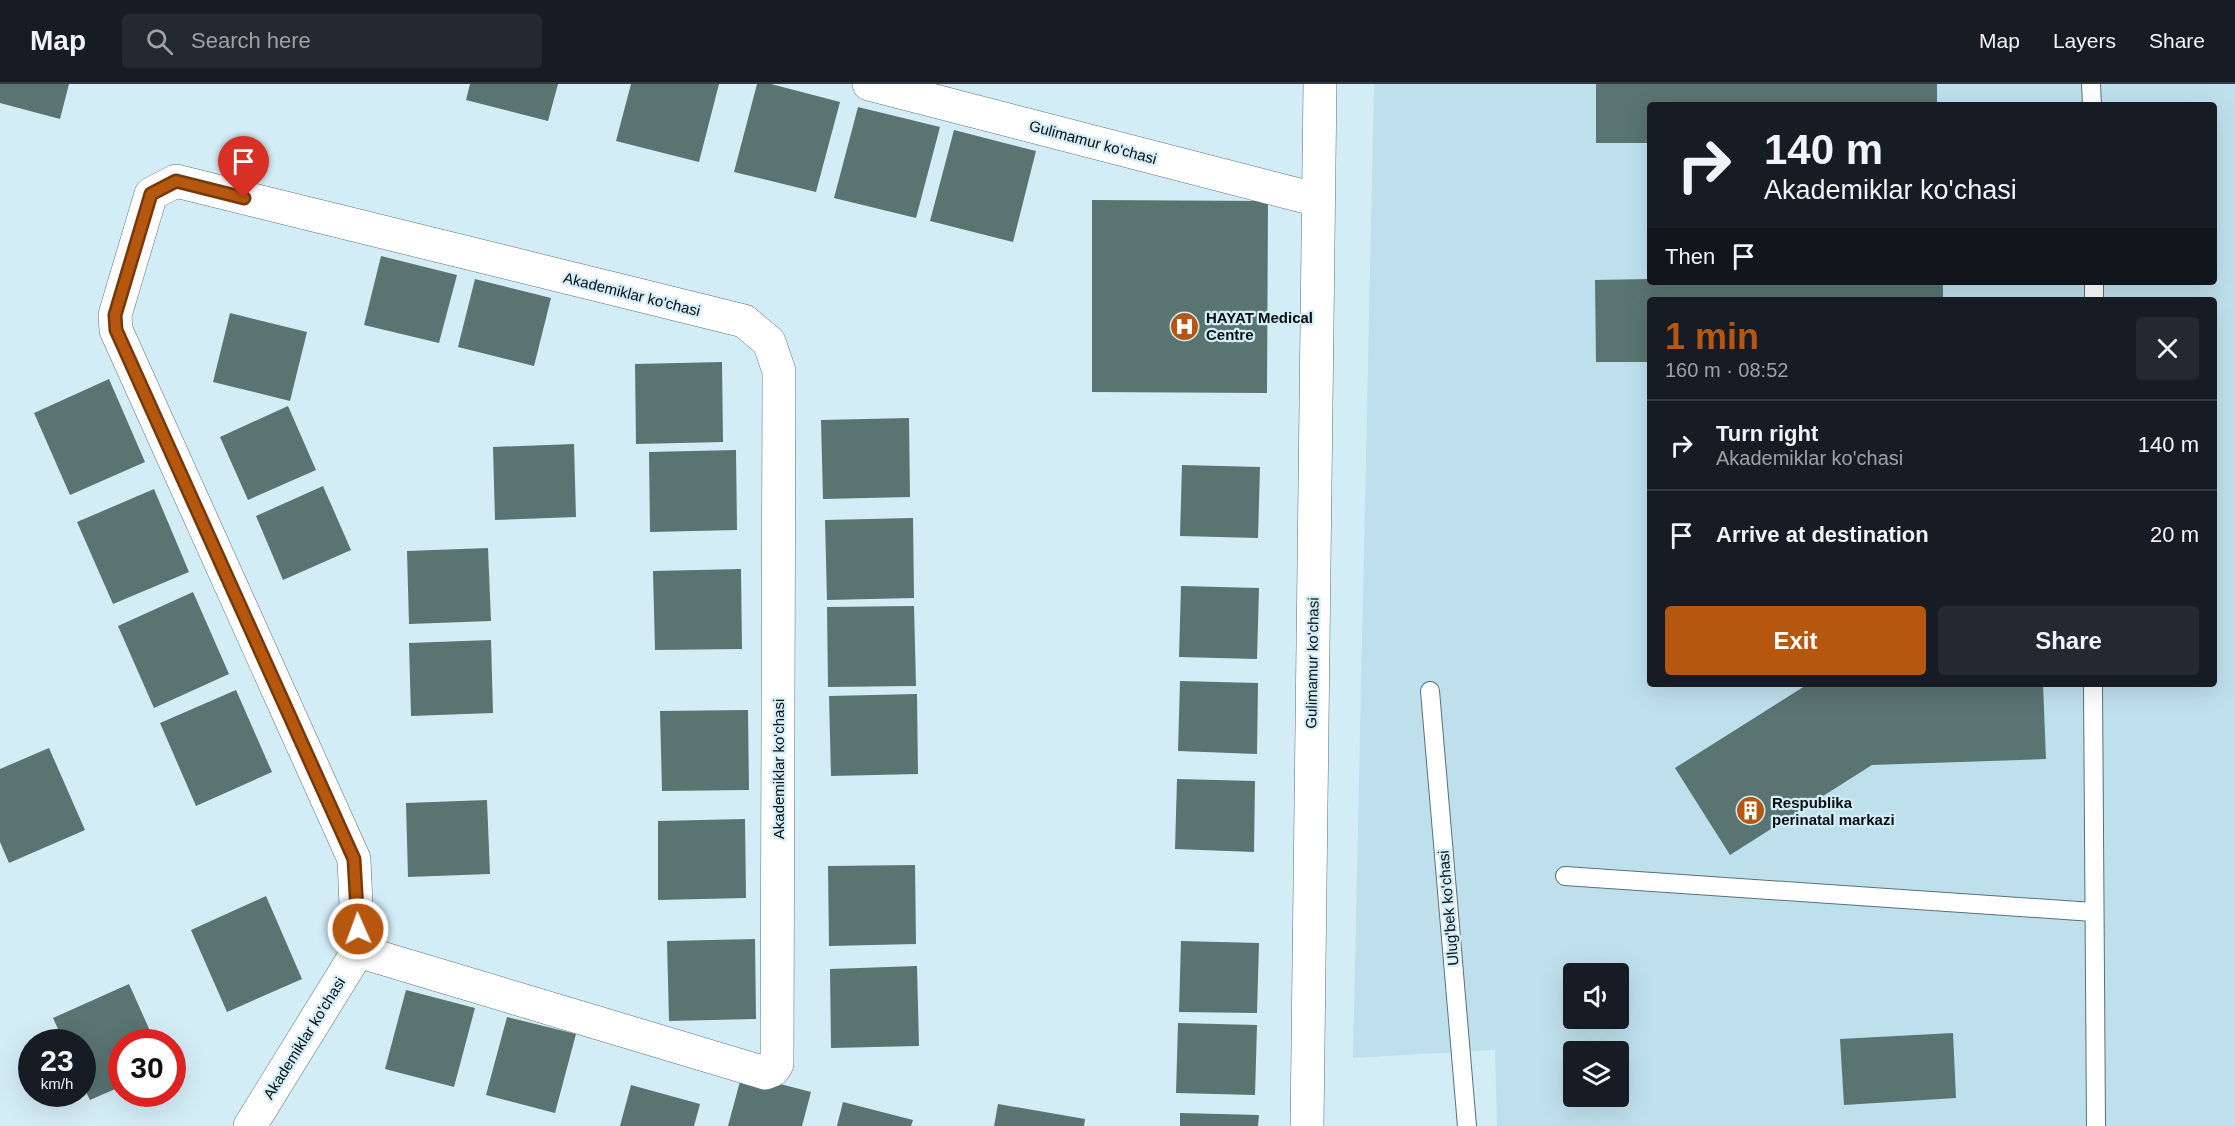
<!DOCTYPE html>
<meta charset="utf-8">
<style>
:root{--surface:#171b24;--page:#242831;--text:#f1f3f6;--muted:#9ea1a6;--line:#363941;--accent:#b6570f}
body{margin:0;font-family:Helvetica,sans-serif;background:var(--page);color:var(--text);height:100vh;display:flex;flex-direction:column;font-size:22px;white-space:nowrap}
*{box-sizing:border-box;margin:0}
p{font-size:20px;color:var(--muted)}
.icon{flex:none;width:33px;height:33px;fill:none;stroke:currentColor;stroke-width:2;stroke-linecap:round;stroke-linejoin:round}
.map{position:relative;flex:1;overflow:hidden}
.details{position:absolute;left:1647px;top:213px;width:570px;height:390px;display:flex;flex-direction:column;background:var(--surface);border-radius:6px;box-shadow:0 6px 24px #0002}
.details>*{flex:none}
.top-card{position:absolute;left:1647px;top:18px;width:570px;height:183px;border-radius:6px;box-shadow:0 6px 24px #0002;background:#171b24;color:var(--text);overflow:hidden}
.buttons{position:absolute;left:1563px;top:879px;display:grid;gap:12px}
.buttons a{display:grid;place-items:center;width:66px;height:66px;border-radius:6px;background:var(--surface);box-shadow:0 6px 24px #0002;font-size:30px}
.speed{position:absolute;left:18px;top:945px;display:flex;gap:12px;font-size:30px;font-weight:700;text-align:center}
.speed>*{display:grid;place-content:center;width:78px;height:78px;border-radius:50%;background:var(--surface);box-shadow:0 6px 24px #0002;line-height:1}
.speed small{font-size:15px;font-weight:400}
.speed .limit{border:9px solid #d22;background:#fff;color:#111}
.pin{position:absolute;display:grid;place-items:center;width:51px;height:51px;color:#fff;margin:-62px -26px;border-radius:50% 50% 50% 0;rotate:-45deg;box-shadow:0 0 6px #0007}
.pin .icon{rotate:45deg}
.me{position:absolute;width:66px;margin:-33px;rotate:358deg;stroke-linejoin:round;filter:drop-shadow(0 0 4px #0008)}
.turn{display:flex;align-items:center;gap:21px;height:126px;padding:0 18px;font-size:27px}
.turn .icon{width:78px;height:78px;stroke-width:2.5}
.turn b{display:block;font-size:42px;line-height:51px}
.then{display:flex;align-items:center;height:57px;padding:0 18px;background:#0003;gap:12px;font-size:22px}
.round{display:grid;place-items:center;flex:none;width:63px;height:63px;border-radius:6px;background:var(--page)}
.head{display:flex;align-items:center;justify-content:space-between;height:102px;padding:0 18px}
h1{font-size:36px;font-weight:600;line-height:45px;color:var(--accent)}
.action{display:flex;gap:12px;margin-top:auto;padding:12px 18px}
.action a{flex:1;height:69px;border-radius:6px;background:var(--accent);color:#fff;font-size:24px;font-weight:600;line-height:69px;text-align:center}
.action a+a{background:var(--page);color:var(--text)}
ul{padding:0;list-style:none}
li{display:flex;align-items:center;gap:18px;height:90px;padding:0 18px;border-top:2px solid var(--line)}
li div{flex:1}
li b{display:block;font-size:22px}
li em{font-style:normal}
header{display:flex;align-items:center;gap:36px;box-sizing:border-box;height:84px;padding:0 30px;background:var(--surface);border-bottom:2px solid var(--line)}
header strong{font-size:28px}
nav{display:flex;gap:33px;margin-inline-start:auto;font-size:21px}
.search{width:420px;height:54px;background:var(--page);display:flex;align-items:center;gap:15px;box-sizing:border-box;padding:0 21px;border-radius:6px;color:var(--muted);font-size:22px}
.map>svg:first-child{display:block}
.built{fill:#bee0ed;fill-rule:evenodd}
.building{fill:#5a7471}
.lines{fill:none;stroke-linecap:round;stroke-linejoin:round}
.lane-casing{stroke:#597079;stroke-width:20}
.street-casing{stroke:#597079;stroke-width:34}
.lane{stroke:#fff;stroke-width:18}
.street{stroke:#fff;stroke-width:33}
.route-casing{stroke:#76390a;stroke-width:15}
.route{stroke:#b6570f;stroke-width:10}
.labels{text-anchor:middle;dominant-baseline:central;stroke-width:4.5;stroke-linejoin:round;paint-order:stroke}
.street-label{font-size:15px;fill:#060e11;stroke:#d3edf7}
.poi-label{font-size:15px;font-weight:bold;fill:#060e11;stroke:#d3edf7;text-anchor:start}
</style>
<header>
<strong>Map</strong>
<div class="search"><svg class="icon" aria-label="search" viewBox="0 0 24 24"><circle cx="10" cy="10" r="6"/><path d="M15 15l6 6"/></svg>Search here</div>
<nav><a>Map</a><a>Layers</a><a>Share</a></nav>
</header>
<div class="map">
<svg width="2235" height="1042" viewBox="0 0 2235 1042">
<rect width="100%" height="100%" fill="#d3edf7"/>
<path class="built" d="M1374 0H2235V1042H1497L1495 966 1353 974ZM1650 21H2214V198H1650ZM1650 216H2214V600H1650ZM1574 890H1618V934H1574ZM1574 968H1618V1012H1574Z"/>
<path class="building" d="M0 0H69L60 35 0 19Z
M470 0H558L548 37 466 16Z
M631 0H719L699 78 616 57Z
M757 0H771L840 18 816 108 734 88Z
M1596 0H1937V21H1650V59H1596Z
M858 23 940 43 916 134 834 114Z
M954 46 1036 67 1013 158 930 137Z
M1092 116 1268 117 1267 309 1092 308Z
M381 172 457 191 439 259 364 241Z
M475 195 551 214 534 282 458 263Z
M1650 195V198H1943V216H1650V278H1596L1595 196Z
M230 229 307 248 290 317 213 298Z
M722 278 723 358 636 360 635 280Z
M109 295 145 378 70 411 34 329Z
M288 322 316 386 248 416 220 353Z
M909 334 910 413 823 415 821 336Z
M574 360 576 433 495 436 493 363Z
M736 366 737 446 650 448 649 368Z
M1182 381 1260 383 1258 454 1180 452Z
M323 402 351 466 283 496 256 432Z
M154 405 189 488 113 520 77 438Z
M913 434 914 514 827 516 825 436Z
M488 464 491 537 409 540 407 467Z
M741 485 742 565 655 566 653 487Z
M1181 502 1259 504 1257 575 1179 573Z
M193 508 229 590 154 624 118 542Z
M914 522 916 602 828 603 827 523Z
M491 556 493 629 411 632 409 559Z
M1180 597 1258 599 1257 670 1178 667Z
M1808 600H2043L2046 675 1872 681 1730 771 1675 684Z
M236 606 272 688 196 722 160 639Z
M917 610 918 690 831 692 829 612Z
M748 626 749 706 662 707 660 627Z
M49 664 85 746 9 779 0 758V685Z
M1177 695 1255 697 1254 768 1175 765Z
M487 716 490 790 408 793 406 719Z
M745 735 746 814 658 816V737Z
M915 781 916 860 829 862 828 782Z
M266 812 302 895 227 928 191 846Z
M755 855 756 935 669 937 667 857Z
M1181 857 1259 859 1257 929 1179 928Z
M917 882 919 962 831 964 830 885Z
M129 900 155 958H122V1002L90 1016 82 1000V958H64L53 934Z
M406 906 475 924 454 1003 385 985Z
M507 933 576 950 555 1029 486 1011Z
M1178 939 1257 941 1255 1011 1176 1009Z
M1953 949 1956 1014 1844 1021 1840 955Z
M742 990 811 1008 802 1042H728Z
M631 1001 700 1020 694 1042H620Z
M843 1018 913 1036 911 1042H837Z
M998 1020 1085 1035 1084 1042H994Z
M1180 1029 1259 1031 1258 1042H1180Z"/>
<g class="lines">
<defs>
<path id="lane" d="M2091 0 2092 21
M2094 216V198
M2093 600 2096 1042
M1430 607 1467 1042
M1565 792 2093 828"/>
<path id="street" d="M869 0 1318 116
M250 1042 358 867 354 775 116 246 115 231 151 110 176 97 744 237 769 258 779 287 777 980 773 986 765 989 358 867
M1307 1042 1320 0"/>
</defs>
<use href="#lane" class="lane-casing"/>
<use href="#street" class="street-casing"/>
<use href="#lane" class="lane"/>
<use href="#street" class="street"/>
</g>
<g class="lines">
<defs>
<path id="route" d="M244 114 176 97 151 110 115 231 116 246 354 775 358 845"/>
</defs>
<use href="#route" class="route-casing"/>
<use href="#route" class="route"/>
</g>
<defs>
<symbol id="hospital-disc" viewBox="-11 -11 22 22"><circle r="9.5" fill="#b6570f" stroke="#d3edf7"/><path d="M-5-5h3v3.5h4V-5h3V5h-3V1.5h-4V5h-3Z" fill="#fff"/></symbol>
<symbol id="building-disc" viewBox="-11 -11 22 22"><circle r="9.5" fill="#b6570f" stroke="#d3edf7"/><path d="M-4-6H4V6H1V3H-1V6H-4ZM-2.5-4.3h1.7v1.8h-1.7ZM.8-4.3h1.7v1.8H.8ZM-2.5-1h1.7V.8h-1.7ZM.8-1h1.7V.8H.8Z" fill="#fff"/></symbol>
</defs>
<g fill-rule="evenodd">
<use href="#hospital-disc" x="1168" y="226" width="33" height="33"/>
<use href="#building-disc" x="1734" y="710" width="33" height="33"/>
</g>
<g class="labels">
<g class="street-label">
<text transform="translate(1093 58) rotate(15)">Gulimamur ko'chasi</text>
<text transform="translate(632 210) rotate(14)">Akademiklar ko'chasi</text>
<text transform="translate(1312 579) rotate(-89)">Gulimamur ko'chasi</text>
<text transform="translate(778 685) rotate(-90)">Akademiklar ko'chasi</text>
<text transform="translate(1448 824) rotate(-95)">Ulug'bek ko'chasi</text>
<text transform="translate(304 954) rotate(-58)">Akademiklar ko'chasi</text>
</g>
<g class="poi-label">
<text x="1206" y="233">HAYAT Medical<tspan x="1206" dy="17">Centre</tspan></text>
<text x="1772" y="718">Respublika<tspan x="1772" dy="17">perinatal markazi</tspan></text>
</g>
</g>
</svg>
<div class="buttons">
<a><svg class="icon" aria-label="sound" viewBox="0 0 24 24"><path d="M4 9h4l5-4v14l-5-4H4zM17 9q2 3 0 6"/></svg></a>
<a><svg class="icon" aria-label="layers" viewBox="0 0 24 24"><path d="M12 4l9 5-9 5-9-5zM3 14l9 5 9-5"/></svg></a>
</div>
<div class="speed"><div>23<small>km/h</small></div><div class="limit">30</div></div>
<div class="pin" style="left:244px;top:114px;background:#d93025"><svg class="icon" aria-label="arrive" viewBox="0 0 24 24"><path d="M6 21V4h12l-3 4 3 4H6"/></svg></div>
<svg class="me" style="left:358px;top:845px" viewBox="-20 -20 40 40"><circle r="17" fill="#b6570f" stroke="#fff" stroke-width="3"/><path d="M0-11L8 9 0 5-8 9z" fill="#fff"/></svg>
<div class="top-card">
<div class="turn"><svg class="icon" aria-label="right" viewBox="0 0 24 24"><path d="M7 20v-9h11M14 6l5 5-5 5"/></svg><div><b>140 m</b>Akademiklar ko'chasi</div></div>
<div class="then">Then<svg class="icon" aria-label="arrive" viewBox="0 0 24 24"><path d="M6 21V4h12l-3 4 3 4H6"/></svg></div>
</div>
<section class="details">
<div class="head"><div><h1>1 min</h1><p>160 m · 08:52</p></div><a class="round"><svg class="icon" aria-label="close" viewBox="0 0 24 24"><path d="M6 6l12 12M18 6L6 18"/></svg></a></div>
<ul>
<li><svg class="icon" aria-label="right" viewBox="0 0 24 24"><path d="M7 20v-9h11M14 6l5 5-5 5"/></svg><div><b>Turn right</b><p>Akademiklar ko'chasi</p></div><em>140 m</em></li>
<li><svg class="icon" aria-label="arrive" viewBox="0 0 24 24"><path d="M6 21V4h12l-3 4 3 4H6"/></svg><div><b>Arrive at destination</b></div><em>20 m</em></li>
</ul>
<div class="action"><a>Exit</a><a>Share</a></div>
</section>
</div>
